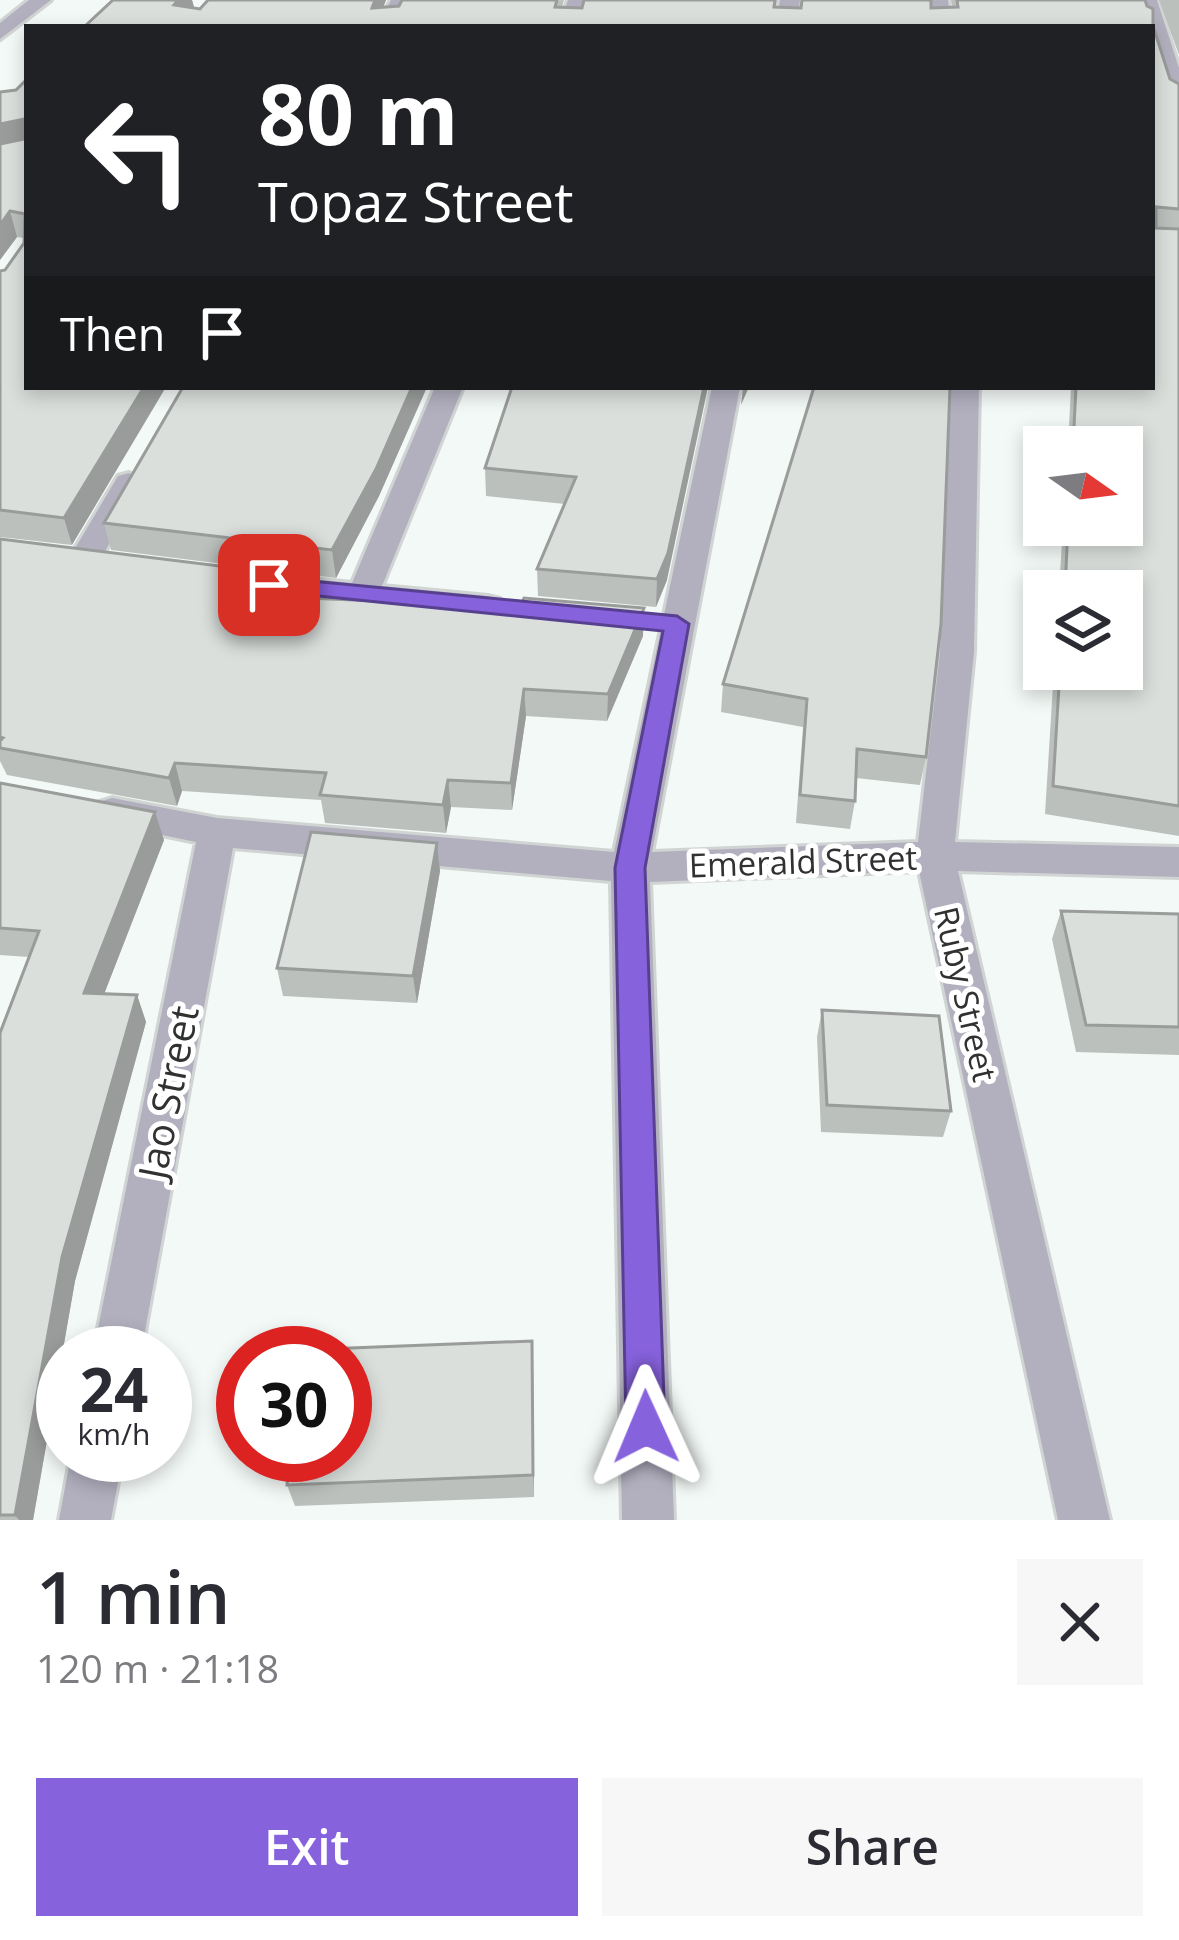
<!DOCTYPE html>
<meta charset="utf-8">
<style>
:root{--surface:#fff;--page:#f7f7f7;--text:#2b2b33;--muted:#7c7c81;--accent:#8762dd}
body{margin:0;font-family:"Open Sans",sans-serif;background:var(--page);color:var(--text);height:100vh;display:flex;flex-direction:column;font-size:45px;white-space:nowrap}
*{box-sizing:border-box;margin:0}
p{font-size:39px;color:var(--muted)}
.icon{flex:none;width:66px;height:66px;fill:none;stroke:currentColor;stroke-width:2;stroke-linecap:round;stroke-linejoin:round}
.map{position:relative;height:1520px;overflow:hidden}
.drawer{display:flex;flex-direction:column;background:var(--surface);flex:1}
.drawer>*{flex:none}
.guide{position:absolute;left:24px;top:24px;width:1131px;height:366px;border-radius:0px;box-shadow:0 6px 18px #0003;background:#202124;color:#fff;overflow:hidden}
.needle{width:78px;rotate:104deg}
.fabs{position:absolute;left:1023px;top:426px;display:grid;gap:24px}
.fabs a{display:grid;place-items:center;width:120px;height:120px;border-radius:0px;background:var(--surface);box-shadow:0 6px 18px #0003;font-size:60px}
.speed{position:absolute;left:36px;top:1326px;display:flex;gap:24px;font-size:60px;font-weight:700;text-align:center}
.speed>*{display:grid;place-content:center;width:156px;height:156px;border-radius:50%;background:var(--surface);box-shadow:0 6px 18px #0003;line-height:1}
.speed small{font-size:30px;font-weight:400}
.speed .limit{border:18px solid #d22;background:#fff;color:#111}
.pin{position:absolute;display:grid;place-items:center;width:102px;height:102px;color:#fff;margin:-51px;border-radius:24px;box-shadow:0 6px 18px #0006}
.me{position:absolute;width:132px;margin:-66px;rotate:359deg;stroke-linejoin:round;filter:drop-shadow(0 0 9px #0008)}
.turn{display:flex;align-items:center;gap:42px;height:252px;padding:0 36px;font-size:54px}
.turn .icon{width:156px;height:156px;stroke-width:2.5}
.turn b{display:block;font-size:84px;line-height:102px}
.then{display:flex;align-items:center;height:114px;padding:0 36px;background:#0003;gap:24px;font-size:45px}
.round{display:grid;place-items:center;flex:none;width:126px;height:126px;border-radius:0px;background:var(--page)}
.head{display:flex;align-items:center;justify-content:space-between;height:204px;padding:0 36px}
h1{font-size:72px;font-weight:600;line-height:90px}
.cta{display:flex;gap:24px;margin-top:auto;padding:24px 36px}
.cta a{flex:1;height:138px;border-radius:0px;background:var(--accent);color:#fff;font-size:48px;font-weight:600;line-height:138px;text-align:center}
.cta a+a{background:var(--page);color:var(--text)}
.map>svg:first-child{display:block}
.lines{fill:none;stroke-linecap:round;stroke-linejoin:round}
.minor-casing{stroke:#d0d5d3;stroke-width:6}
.minor{fill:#b2afbf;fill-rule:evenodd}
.wall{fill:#bbc0bd}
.shaded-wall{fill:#999c9a}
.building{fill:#dadfdc;stroke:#999c9a;stroke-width:3}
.route{fill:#8762dd;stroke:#584090;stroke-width:3}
.labels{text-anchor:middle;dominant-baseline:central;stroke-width:10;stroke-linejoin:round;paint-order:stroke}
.street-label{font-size:33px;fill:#303231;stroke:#fff}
.near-street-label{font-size:39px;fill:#303231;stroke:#fff}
</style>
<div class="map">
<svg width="1179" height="1520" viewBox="0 0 1179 1520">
<rect width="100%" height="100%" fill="#f3f9f6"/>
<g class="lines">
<defs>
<path id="minor" d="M29 0H51L0 39V23Z
M391 0H411L397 27H377Z
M568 0H588L579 27H559Z
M780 0H800L796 27H776Z
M928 0H948L951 27H931Z
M1137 0H1157L1179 68V107L1168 101 1152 48V27H1146Z
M435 387H463L382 586 488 596 500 599 504 607 500 615 488 618 263 592 258 585 263 578 274 575 352 583Z
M712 387H740L652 852 918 842 940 652 951 387H979L974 652 955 842 1179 847V877L958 871 1110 1520H1058L919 871 650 882 674 1520H622L611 881 233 848 141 1353H93L196 842 99 822 93 812 99 802 112 798 217 818 614 852Z
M129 473 144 482 99 562 94 569H72L67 562 118 476Z
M71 1455H123L111 1520H59Z"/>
</defs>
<use href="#minor" class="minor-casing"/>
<use href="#minor" class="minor"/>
</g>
<path class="wall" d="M113 0H192L194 8 200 9 208 0H386L383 7 564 0 562 7 582 8 584 0H777L776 7 931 8 952 7 951 0H1145L1170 79 1179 84V836L1045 814 1054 669H1122V591H1059L1063 525H1122V447H1068L1071 387H1152V27H84Z
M1159 0H1179V55Z
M16 90 72 545 0 537V271L5 270 24 243V238L17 237 0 260Z
M183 387H427L379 496 336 578 111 550 104 523Z
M512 387 667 580 656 607 538 596 537 569 565 504 486 496 485 468Z
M811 387H950L926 757 920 785 856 778 855 801 850 829 796 823 803 727 721 712 723 684 814 388Z
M0 539 321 598 643 636 607 721 526 716 512 810 451 807 446 833 325 823 321 800 182 791 177 806 7 775 0 761Z
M0 783 164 840 104 994 137 995 146 1022 75 1281 33 1520H0V1033L29 957 0 955Z
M437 843 440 871 417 1003 283 996 277 968Z
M1061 911 1179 914V1055L1076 1052 1052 939Z
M822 1010 951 1111 943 1137 821 1132 817 1037Z
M533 1365 534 1497 295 1506 287 1485Z"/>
<path class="shaded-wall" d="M178 0H192L194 7 174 5Z
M375 0H386L376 27 372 8Z
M24 119 27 144 0 149V124Z
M10 211 17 237 0 260V225Z
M144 387H166L72 545 64 518Z
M412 387H427L379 496 336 578 332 550Z
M704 387H708L667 580 656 607 657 579Z
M743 387H749L741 405Z
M318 578 322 606 308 598Z
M644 608 643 636 607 721 608 694Z
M524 689 526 716 512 810 511 783Z
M175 763 182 791 177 806 169 778Z
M448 780 451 807 446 833 443 805Z
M155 812 164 840 94 1020 84 993Z
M437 843 440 871 417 1003 413 976Z
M137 995 146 1022 75 1281 33 1520H19L15 1515 62 1257Z
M532 1341 533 1365 534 1497 533 1475Z"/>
<path class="building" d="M113 0H178L174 5 200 9 208 0H375L372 8 399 6 402 0H557L555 7 582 8 584 0H775L774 7 801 8 802 0H931V8L958 7 957 0H1145L1147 6 1153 9V26L1170 79 1179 84V209L1156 207V228L1179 229V806L1053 786 1060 669H1122V591H1065L1068 525H1122V447H1073L1076 387H1152V27H84Z
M27 79V387H144L64 518 0 510V271L5 270 24 243 25 214 10 211 0 225V144L24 139V119L0 124V92L16 90Z
M183 387H412L376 469 332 550 104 523Z
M512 387H704L668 553 657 579 537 569 576 477 485 468Z
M814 387H950L941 624 926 757 857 749 855 801 800 795 807 699 723 684Z
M0 539 318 578 308 598 520 607 524 598 644 608 608 694 524 689 511 783 448 780 443 805 320 795 326 773 175 763 169 778 0 748V741L3 738 0 737Z
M0 783 155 812 84 993 137 995 62 1257 15 1515H0V1033L39 931 0 928Z
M311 832 437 843 413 976 277 968Z
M1061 911 1179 914V1027L1086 1025Z
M822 1010 939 1016 951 1111 827 1105Z
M532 1341 533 1475 287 1485 290 1455H345V1353H300V1350Z"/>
<path class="route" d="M269 577 677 616 689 624 645 868 665 1427 659 1440 646 1446 632 1440 626 1427 615 868 663 631 260 590 257 585Z"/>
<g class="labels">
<g class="street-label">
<text transform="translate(803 861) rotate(-2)">Emerald Street</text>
<text transform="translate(966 994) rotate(77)">Ruby Street</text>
</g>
<g class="near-street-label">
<text transform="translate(167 1092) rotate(-79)">Jao Street</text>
</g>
</g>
</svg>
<div class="fabs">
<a><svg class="needle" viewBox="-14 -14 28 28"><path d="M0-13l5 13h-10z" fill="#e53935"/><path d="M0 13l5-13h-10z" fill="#7c7c81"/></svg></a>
<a><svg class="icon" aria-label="layers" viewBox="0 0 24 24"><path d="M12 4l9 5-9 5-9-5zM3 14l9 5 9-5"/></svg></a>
</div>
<div class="speed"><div>24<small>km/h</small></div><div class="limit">30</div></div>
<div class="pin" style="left:269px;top:585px;background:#d93025"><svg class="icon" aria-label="arrive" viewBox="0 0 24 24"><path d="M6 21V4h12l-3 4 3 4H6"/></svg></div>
<svg class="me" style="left:646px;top:1427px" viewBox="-20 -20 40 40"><path d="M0-17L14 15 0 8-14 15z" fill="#8762dd" stroke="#fff" stroke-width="4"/></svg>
<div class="guide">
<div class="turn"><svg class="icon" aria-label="left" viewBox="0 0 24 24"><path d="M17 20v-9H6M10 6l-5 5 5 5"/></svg><div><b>80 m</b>Topaz Street</div></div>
<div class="then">Then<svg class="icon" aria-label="arrive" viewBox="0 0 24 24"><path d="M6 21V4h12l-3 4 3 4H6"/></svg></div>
</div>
</div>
<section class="drawer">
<div class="head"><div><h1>1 min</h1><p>120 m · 21:18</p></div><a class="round"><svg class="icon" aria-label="close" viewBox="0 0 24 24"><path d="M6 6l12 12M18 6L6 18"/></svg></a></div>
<div class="cta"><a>Exit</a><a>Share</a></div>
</section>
